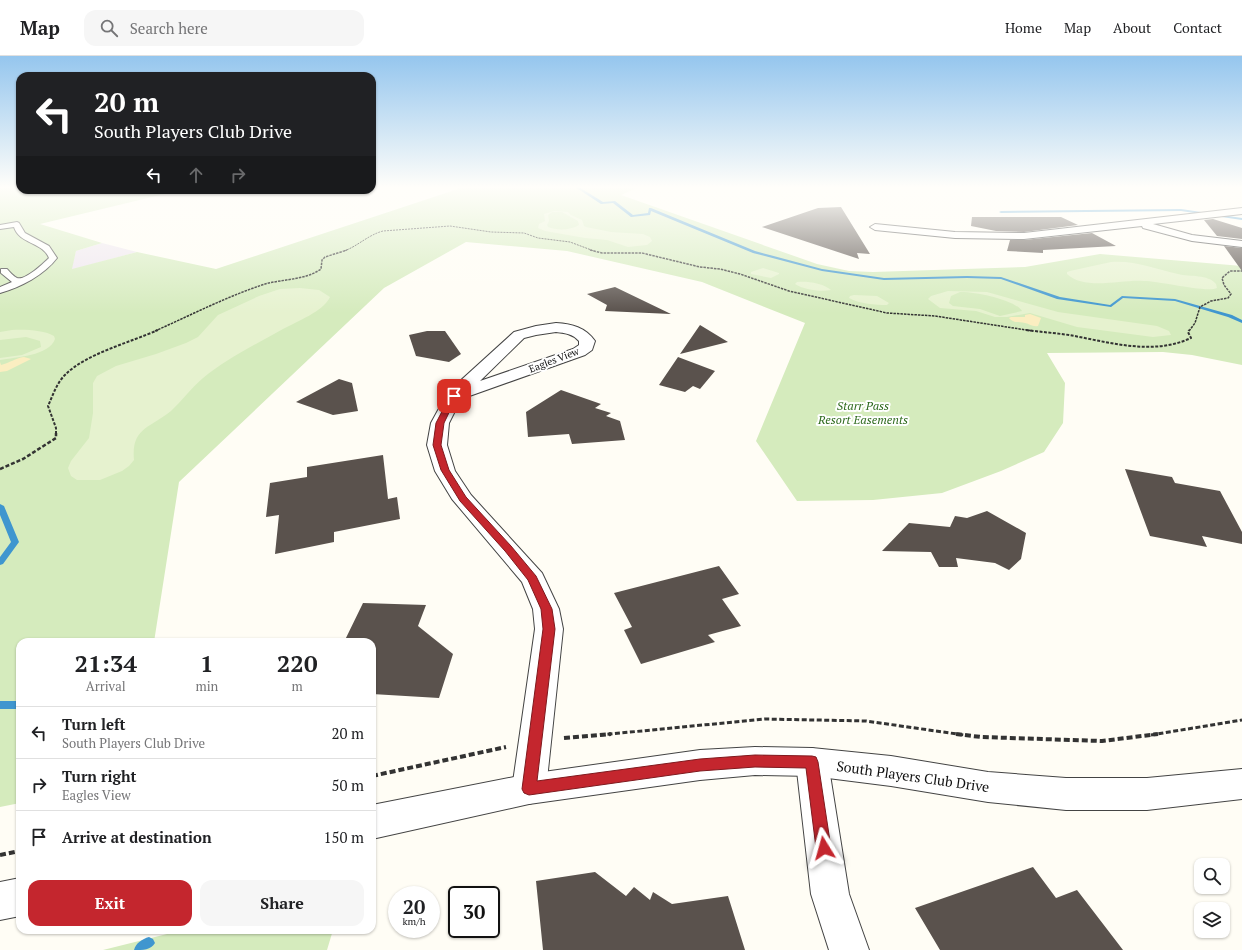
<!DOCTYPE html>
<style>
:root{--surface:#fff;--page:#f6f6f6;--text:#202124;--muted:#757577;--line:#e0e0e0;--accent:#c4262e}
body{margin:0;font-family:"PT Serif",serif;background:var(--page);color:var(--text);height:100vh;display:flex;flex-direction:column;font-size:15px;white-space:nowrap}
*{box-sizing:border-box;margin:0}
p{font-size:13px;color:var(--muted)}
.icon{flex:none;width:22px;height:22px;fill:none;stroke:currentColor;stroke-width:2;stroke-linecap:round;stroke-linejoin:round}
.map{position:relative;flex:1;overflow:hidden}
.side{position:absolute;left:16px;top:582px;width:360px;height:296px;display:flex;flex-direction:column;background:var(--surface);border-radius:12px;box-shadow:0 1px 3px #0004}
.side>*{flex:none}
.hud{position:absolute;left:16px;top:16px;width:360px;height:122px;border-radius:12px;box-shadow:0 1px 3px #0004;background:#202124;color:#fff;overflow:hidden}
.controls{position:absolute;left:1194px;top:802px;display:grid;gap:8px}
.controls a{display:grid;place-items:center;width:36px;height:36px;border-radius:8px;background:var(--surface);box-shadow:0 1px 3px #0004;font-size:20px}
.speed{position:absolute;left:388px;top:830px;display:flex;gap:8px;font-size:20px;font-weight:700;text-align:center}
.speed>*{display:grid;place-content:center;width:52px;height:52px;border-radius:50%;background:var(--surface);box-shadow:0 1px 3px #0004;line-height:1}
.speed small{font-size:10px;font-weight:400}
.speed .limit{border:2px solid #111;border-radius:6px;background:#fff;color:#111}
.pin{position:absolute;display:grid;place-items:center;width:34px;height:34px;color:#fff;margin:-17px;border-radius:8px;box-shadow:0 2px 6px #0006}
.me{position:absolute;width:44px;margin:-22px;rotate:352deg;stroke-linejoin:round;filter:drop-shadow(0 0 3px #0008)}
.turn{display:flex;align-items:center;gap:14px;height:84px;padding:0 12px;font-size:18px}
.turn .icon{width:52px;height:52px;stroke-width:2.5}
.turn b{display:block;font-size:28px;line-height:34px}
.lanes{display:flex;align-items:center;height:38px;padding:0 12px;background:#0003;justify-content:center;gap:20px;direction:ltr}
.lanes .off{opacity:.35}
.eta{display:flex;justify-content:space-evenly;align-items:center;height:68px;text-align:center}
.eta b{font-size:24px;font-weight:700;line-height:28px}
.primary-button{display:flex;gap:8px;margin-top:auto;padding:8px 12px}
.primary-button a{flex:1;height:46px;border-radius:12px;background:var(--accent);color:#fff;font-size:16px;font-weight:700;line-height:46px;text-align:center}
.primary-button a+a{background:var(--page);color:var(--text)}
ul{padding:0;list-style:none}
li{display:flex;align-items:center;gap:12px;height:52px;padding:0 12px;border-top:1px solid var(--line)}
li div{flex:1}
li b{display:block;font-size:15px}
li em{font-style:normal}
header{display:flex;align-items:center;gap:24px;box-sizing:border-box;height:56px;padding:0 20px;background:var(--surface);border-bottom:1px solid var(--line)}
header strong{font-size:19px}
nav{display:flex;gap:22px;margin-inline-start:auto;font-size:14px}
.search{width:280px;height:36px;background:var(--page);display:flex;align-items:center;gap:10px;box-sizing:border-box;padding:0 14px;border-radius:12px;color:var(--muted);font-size:15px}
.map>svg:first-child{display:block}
.industrial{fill:#eee6ef}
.green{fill:#d5ebbd}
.sand{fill:#fbeec1}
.pitch{fill:#e6f2cf;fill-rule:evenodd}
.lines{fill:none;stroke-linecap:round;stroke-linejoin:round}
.stream{fill:#3f96cf;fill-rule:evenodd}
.building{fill:#5a524d}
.service-casing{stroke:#444;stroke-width:2}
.minor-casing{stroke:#444;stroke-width:2}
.tertiary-casing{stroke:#444;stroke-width:2}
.path-far5{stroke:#333;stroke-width:1;stroke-dasharray:2 1;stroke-linecap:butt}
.path-far4{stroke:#333;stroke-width:1.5;stroke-dasharray:2.5 1;stroke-linecap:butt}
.path-far3{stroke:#333;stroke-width:2;stroke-dasharray:3 1.5;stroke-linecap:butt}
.path-far2{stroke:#333;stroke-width:2.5;stroke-dasharray:4 2;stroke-linecap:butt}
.path-far1{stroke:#333;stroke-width:3;stroke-dasharray:5 2.5;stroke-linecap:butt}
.path{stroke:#333;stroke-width:4;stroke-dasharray:6 3;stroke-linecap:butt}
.service{fill:#fff;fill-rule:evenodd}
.minor{fill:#fff;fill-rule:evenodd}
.tertiary{fill:#fff;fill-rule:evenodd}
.route{fill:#c4262e;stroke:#7f191e}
.labels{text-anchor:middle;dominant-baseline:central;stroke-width:4;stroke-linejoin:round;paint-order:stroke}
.far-street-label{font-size:10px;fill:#111;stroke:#fff}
.park-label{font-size:12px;font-style:italic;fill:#2f6b1f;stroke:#fff}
.near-street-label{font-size:14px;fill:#111;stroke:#fff}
</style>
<header>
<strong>Map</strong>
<div class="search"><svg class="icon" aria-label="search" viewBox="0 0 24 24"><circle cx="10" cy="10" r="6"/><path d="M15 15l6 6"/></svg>Search here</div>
<nav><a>Home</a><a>Map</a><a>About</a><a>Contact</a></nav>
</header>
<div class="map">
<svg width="1242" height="894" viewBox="0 0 1242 894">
<rect width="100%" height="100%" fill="#fffdf5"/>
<path class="industrial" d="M102 187 137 196 71 214 76 195Z"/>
<path class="green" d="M0 131H20V134H181L40 168 102 187 76 195 72 213 137 196 216 213 464 131H639L621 139 817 208 849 215 873 216 1025 211 1100 198 1242 210V309L1192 299 1163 296 1047 297 1065 327 1063 367 1044 396 1001 415 942 437 873 444 797 445 756 385 805 267 702 226 567 195 466 186 384 232 179 426 154 586H20V747L0 751Z
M183 874H333L327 894H103Z"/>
<path class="sand" d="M1030 258 1041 262 1038 270C1032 271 1030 268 1025 267 1019 265 1014 268 1009 262L1011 261H1025V259Z
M24 301 31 303 7 315 0 316V306L1 309C10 307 15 302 24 301Z"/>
<path class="pitch" d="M554 155 568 156 571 159 582 164 584 170 586 171 611 176 643 178 650 181 652 185 647 189 628 191 607 184 585 182 545 175 538 172 539 168 545 165 544 158ZM552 156H562L578 165 579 169C571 174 558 175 548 171L547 169 549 165 548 159Z
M1111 206C1134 204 1156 213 1178 218 1190 221 1208 218 1216 228L1217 232C1207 237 1159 225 1144 225 1122 223 1085 235 1067 218V216L1070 215Z
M763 212 779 217V218L771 222 751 218V216Z
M797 226C807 225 823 227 831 234 821 236 804 234 795 228Z
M300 232 319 234 330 241C324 255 296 266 283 273 256 288 226 303 203 322 191 332 182 345 171 355 150 372 131 372 134 404L129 410 122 415 100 424H77L71 420 68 412 71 405 89 382 93 357V327L97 320 116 310 156 298 186 287 198 281 218 259 259 240 280 233Z
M948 235 987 236 1058 256 1157 270 1169 275 1171 279 1153 281 1077 271 1030 257 1007 261H995L976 255 940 252 928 243 931 240ZM960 236C973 235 1016 244 1022 255L1000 260 980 253 953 250 949 247 951 240Z
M854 239 877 240 889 247 887 249C875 249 860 248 849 242L850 240Z
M12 274C23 273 45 274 54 280L55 283C49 300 16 301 0 304V302L22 299 41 291 40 285 26 281 0 284V276Z"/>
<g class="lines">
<path class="stream" d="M575 131H579L603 146 615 145 633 159 648 157 649 152H651L755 195 822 213 884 222 967 220 1001 221 1060 241 1110 249 1122 240 1175 243 1232 259 1242 264V267L1228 261 1175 245 1123 242 1111 251 1057 243 1001 223 967 222 884 224 822 215 753 197 651 155 650 159 631 161 613 147 601 148Z
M1181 153 1242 162V164L1181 155 1001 157 999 156 1001 155Z
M0 448 4 450 19 486 3 508 0 509V501L11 486 0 459Z
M0 645H20V653H0Z
M149 881 153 883 155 887C151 894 143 894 134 894 136 887 142 883 149 881Z"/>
</g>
<path class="building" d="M841 151 870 198 857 197 859 203 762 171 818 152Z
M972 161H1061L1078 169 1024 176 996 175 971 170Z
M1213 163 1242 172V183L1217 180 1204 164Z
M1092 177 1116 190 1043 194V197L1007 195 1010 184H1024Z
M1224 190 1242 192V215Z
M615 231 671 258 605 255 607 249 587 238Z
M700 269 728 286 680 298Z
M427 275H445L461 298 449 306 416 300 409 279Z
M678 301 715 315 700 333 693 330 685 336 659 329Z
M339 323 352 327 358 355 333 359 296 346Z
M561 334 601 348 595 352 611 357 606 360 620 365 625 384 572 388 569 378 528 381 526 356Z
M383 399 388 443 397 441 400 463 334 476V486L275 498 279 459 266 461 270 427 307 421V411Z
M1125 413 1172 421 1175 427 1220 435 1242 476V488L1202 480 1207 491 1150 480Z
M987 455 1026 477 1021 503 1009 514 995 507 956 502 958 511H939L931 496 882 495 909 467 950 471 955 460 967 462Z
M719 510 739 538 722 543 741 570 708 579 715 586 641 608 624 574 632 571 614 537Z
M363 547 426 549 418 570 453 598 439 642 372 638V586H344Z
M1033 811 1056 842 1077 834 1123 894H940L915 852Z
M595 816 626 840 634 831 650 844 653 836 672 848 728 840 745 894H543L536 825Z"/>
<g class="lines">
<defs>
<path id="service" d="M17 166 19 167 25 177 49 190 57 202C44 219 21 231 0 237V231L12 226 1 217V213H7C10 216 13 220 17 222 25 225 44 207 49 202 43 186 19 188 14 171L0 173V169Z"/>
<path id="minor" d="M1242 152V158L1153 168 1192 179 1242 185V191L1192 185 1143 172 1142 170 1024 183 955 182 875 174 870 171 875 168 955 176 1024 177Z
M556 267C572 268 585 271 595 285L592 294 585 299 461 343 449 367 447 389 455 415 471 439 542 517 559 553 563 573 546 733 541 744 529 748 517 744 512 733 535 573 533 553 522 526 452 443 435 415 427 389 431 367 448 336 514 276 536 270ZM556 276C565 277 573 278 579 285V289L573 293 480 325 524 282 536 279Z
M812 692 824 696 828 706 849 838 869 894H829L811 838 796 706 800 696Z"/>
<path id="tertiary" d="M755 691 812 692 891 700 988 716 1066 722H1147L1242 713V743L1147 754H1066L988 746 891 730 812 720 755 719 700 724 529 748 372 783V749L529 718 700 694Z
M20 822V860L0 864V826Z"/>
</defs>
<use href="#service" class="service-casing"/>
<use href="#minor" class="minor-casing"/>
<use href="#tertiary" class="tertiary-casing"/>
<path class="path-far5" d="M344 195C358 190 368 179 383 175L450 170 491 176 524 177 538 182 570 186 594 195"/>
<path class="path-far4" d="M590 194 602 197H642L700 211 720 213 740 218 789 235 887 257 935 260 1033 275
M155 275C191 259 228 240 265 228 283 223 306 224 321 213L322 204 325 201 347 194
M1189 275 1195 267 1200 251 1211 245 1228 242 1231 238 1224 229 1222 222 1230 215H1242"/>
<path class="path-far3" d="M1026 274C1041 276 1055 277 1069 279 1109 286 1152 300 1191 282L1188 276 1189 274
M56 378V372L48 350C53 339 57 326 66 318 86 298 131 286 158 274"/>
<path class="path-far2" d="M0 413 23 403 56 382V377"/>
<path class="path-far1" d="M600 679 765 663 866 665 964 679
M1151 679 1242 664"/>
<path class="path" d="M956 678 981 681 1102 685 1158 678
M564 682 611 678
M372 720 506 691
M0 799 20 795"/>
<use href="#service" class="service"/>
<use href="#minor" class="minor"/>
<use href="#tertiary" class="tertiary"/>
</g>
<linearGradient id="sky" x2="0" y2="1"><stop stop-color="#95c6ee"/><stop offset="0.51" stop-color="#fffefa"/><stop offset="1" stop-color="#fffefa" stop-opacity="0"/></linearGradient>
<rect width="1242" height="257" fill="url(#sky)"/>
<path class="route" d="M454 337 457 340 444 367 441 389 449 414 466 441 511 490 536 520 552 553 555 573 537 725 700 703 755 699 812 700 816 701 818 706 831 792 829 797 824 799 818 797 816 792 806 712 755 711 700 715 529 739 524 737 522 733 543 573 541 553 528 524 505 495 460 445 441 414 433 389 436 367 450 340Z"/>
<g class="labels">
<g class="far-street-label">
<text transform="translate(554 304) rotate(-21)">Eagles View</text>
</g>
<g class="park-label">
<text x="863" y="349">Starr Pass<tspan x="863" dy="14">Resort Easements</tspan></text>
</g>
<g class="near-street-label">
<text transform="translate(913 720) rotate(8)">South Players Club Drive</text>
</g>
</g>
</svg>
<div class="controls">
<a><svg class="icon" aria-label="search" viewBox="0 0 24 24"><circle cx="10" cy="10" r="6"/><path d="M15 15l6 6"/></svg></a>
<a><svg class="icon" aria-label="layers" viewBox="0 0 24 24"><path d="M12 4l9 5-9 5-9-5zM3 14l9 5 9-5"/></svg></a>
</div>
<div class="speed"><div>20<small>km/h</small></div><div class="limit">30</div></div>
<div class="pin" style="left:454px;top:340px;background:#d93025"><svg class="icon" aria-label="arrive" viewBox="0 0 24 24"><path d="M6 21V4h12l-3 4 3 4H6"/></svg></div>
<svg class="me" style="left:824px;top:792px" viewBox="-20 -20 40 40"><path d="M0-17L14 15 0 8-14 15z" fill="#c4262e" stroke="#fff" stroke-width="4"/></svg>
<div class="hud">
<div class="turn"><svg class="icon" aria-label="left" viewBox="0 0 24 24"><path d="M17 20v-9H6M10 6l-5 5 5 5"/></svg><div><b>20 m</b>South Players Club Drive</div></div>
<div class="lanes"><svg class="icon" aria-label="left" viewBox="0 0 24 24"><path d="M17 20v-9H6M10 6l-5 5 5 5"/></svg><svg class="icon off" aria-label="ahead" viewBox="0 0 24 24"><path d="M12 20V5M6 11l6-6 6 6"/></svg><svg class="icon off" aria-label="right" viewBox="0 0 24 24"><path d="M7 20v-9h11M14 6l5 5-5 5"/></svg></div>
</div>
<section class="side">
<div class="eta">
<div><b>21:34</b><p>Arrival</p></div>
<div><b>1</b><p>min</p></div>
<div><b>220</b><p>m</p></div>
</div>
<ul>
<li><svg class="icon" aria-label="left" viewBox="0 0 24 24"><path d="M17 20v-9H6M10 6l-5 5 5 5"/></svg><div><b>Turn left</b><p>South Players Club Drive</p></div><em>20 m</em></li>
<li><svg class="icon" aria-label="right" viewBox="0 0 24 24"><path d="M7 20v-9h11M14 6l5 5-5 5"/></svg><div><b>Turn right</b><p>Eagles View</p></div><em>50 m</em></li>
<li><svg class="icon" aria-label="arrive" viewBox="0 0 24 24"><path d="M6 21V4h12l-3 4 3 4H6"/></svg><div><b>Arrive at destination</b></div><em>150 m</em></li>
</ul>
<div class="primary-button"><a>Exit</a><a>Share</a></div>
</section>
</div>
